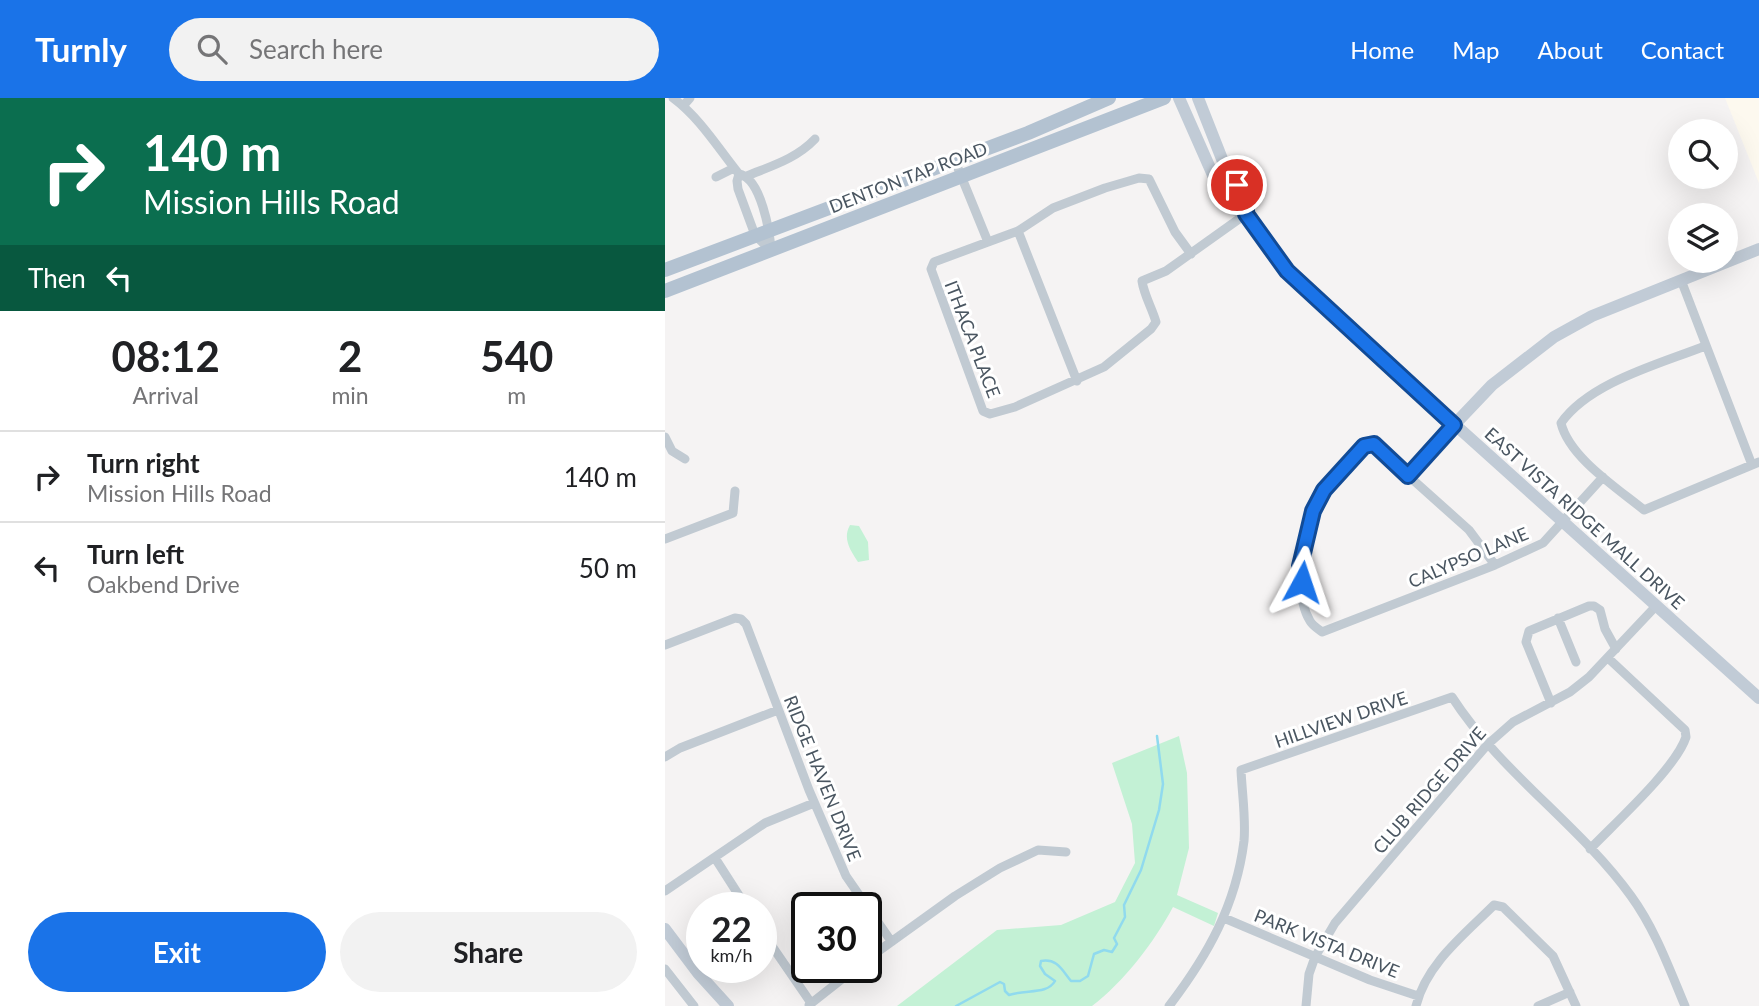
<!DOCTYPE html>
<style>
:root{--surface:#fff;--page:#f2f2f2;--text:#202124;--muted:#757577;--line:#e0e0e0;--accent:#1a73e8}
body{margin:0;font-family:Lato,sans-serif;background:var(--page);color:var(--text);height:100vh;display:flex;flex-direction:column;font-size:26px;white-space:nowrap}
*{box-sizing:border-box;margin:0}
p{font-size:23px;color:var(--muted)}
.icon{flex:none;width:38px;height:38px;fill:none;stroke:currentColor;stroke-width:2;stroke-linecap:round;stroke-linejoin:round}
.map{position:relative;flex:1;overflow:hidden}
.details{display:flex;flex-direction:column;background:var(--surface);width:665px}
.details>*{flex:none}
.guide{background:#0b6e4f;color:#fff;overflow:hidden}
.fabs{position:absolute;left:1003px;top:21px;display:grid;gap:14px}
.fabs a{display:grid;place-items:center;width:70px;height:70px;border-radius:50%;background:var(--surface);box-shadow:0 7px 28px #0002;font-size:35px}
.speed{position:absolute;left:21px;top:794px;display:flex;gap:14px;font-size:35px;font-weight:700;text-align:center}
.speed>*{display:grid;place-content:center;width:91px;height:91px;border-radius:50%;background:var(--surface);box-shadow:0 7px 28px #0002;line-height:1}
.speed small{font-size:18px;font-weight:400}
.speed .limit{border:4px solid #111;border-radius:10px;background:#fff;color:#111}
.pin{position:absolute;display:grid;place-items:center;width:60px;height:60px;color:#fff;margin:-30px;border:4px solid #fff;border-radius:50%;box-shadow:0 2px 7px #0007}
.me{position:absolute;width:77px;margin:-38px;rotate:5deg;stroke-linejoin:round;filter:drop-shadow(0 0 5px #0008)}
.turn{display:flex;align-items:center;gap:24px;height:147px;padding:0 28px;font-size:32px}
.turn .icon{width:91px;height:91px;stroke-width:2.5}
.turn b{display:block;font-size:49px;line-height:60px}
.then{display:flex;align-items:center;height:66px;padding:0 28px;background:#0003;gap:14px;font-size:26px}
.eta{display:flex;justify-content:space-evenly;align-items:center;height:119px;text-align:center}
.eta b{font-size:42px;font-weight:700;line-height:49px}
.primary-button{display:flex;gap:14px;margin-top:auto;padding:14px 28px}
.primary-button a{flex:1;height:80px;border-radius:42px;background:var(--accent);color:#fff;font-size:28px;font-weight:700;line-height:80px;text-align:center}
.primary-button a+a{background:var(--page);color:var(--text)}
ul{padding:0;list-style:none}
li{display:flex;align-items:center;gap:21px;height:91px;padding:0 28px;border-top:2px solid var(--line)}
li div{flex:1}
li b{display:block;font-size:26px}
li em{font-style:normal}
header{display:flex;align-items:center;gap:42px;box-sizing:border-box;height:98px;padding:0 35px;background:var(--accent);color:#fff}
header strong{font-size:33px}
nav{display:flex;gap:38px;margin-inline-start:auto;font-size:24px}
.search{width:490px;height:63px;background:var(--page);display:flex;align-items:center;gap:18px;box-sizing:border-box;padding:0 24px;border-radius:38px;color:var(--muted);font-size:26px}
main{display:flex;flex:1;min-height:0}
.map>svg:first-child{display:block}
.commercial{fill:#fdf9ef}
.green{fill:#c3f1d5}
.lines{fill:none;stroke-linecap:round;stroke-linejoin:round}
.stream{stroke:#90daee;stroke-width:2.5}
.street{stroke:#c1cad2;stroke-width:9}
.secondary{stroke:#c1cbd6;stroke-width:12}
.primary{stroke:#b3c2d1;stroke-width:14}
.route-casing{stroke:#114b97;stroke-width:18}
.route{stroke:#1a73e8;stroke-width:12}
.labels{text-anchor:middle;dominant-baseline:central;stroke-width:6;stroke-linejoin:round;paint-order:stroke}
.street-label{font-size:18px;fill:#4a5661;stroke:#fff}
</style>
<header>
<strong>Turnly</strong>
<div class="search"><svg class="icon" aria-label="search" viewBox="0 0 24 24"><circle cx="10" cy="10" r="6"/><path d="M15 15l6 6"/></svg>Search here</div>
<nav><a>Home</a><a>Map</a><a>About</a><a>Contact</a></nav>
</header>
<main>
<section class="details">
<div class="guide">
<div class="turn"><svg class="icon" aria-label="right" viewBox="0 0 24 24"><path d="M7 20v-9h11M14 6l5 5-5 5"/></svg><div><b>140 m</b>Mission Hills Road</div></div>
<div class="then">Then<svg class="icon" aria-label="left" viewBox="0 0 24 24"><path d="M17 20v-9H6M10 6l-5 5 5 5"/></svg></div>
</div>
<div class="eta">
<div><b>08:12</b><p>Arrival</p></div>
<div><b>2</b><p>min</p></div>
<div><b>540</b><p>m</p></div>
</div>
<ul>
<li><svg class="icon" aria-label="right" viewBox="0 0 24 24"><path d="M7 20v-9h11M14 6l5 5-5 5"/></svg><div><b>Turn right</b><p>Mission Hills Road</p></div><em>140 m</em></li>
<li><svg class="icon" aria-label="left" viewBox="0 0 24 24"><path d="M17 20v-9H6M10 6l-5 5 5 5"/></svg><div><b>Turn left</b><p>Oakbend Drive</p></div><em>50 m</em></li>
</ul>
<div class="primary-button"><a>Exit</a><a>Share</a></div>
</section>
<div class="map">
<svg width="1094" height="908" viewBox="0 0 1094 908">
<rect width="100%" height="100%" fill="#f5f3f3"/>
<path class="commercial" d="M1060 0H1094V85Z"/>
<path class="green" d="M185 427 194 428 203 444 204 462 193 464C186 453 177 441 185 427Z
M514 638 522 675 524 750 512 797 553 815 549 828 508 809C490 843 458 885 427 908H232L332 832 396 827 450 804 470 765 467 726 447 665Z"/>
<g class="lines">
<path class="stream" d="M291 908 335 884 339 886 340 893 344 897C361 891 382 897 390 883L380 876 375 868 376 863C392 860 397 872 406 883H415L423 878 429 856 439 852 447 854 452 846 449 840 460 819 459 807 476 772 494 712 498 686 492 638"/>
<path class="street" d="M8 0C35 20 53 50 74 76 96 80 105 134 106 153
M18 8 25 0
M290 63 323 144 353 133 388 110 440 90 474 80 484 81 510 134 526 156
M74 76 72 83 73 91 90 137 106 153
M82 78C106 68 131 61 150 41
M51 79 69 70
M353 133 412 283
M323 144 269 164 266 171 318 313 325 316 350 309 439 269 486 231 491 224C487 210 479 197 477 183L501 173 581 116
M1016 182 1087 367
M1040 248C995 266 925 284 896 325 904 359 952 390 979 412L1094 364
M0 339 7 353 20 361
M743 378 789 327
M0 441 68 415 70 393
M830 467 804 432 709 347 699 348C686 362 670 376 659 392 640 420 626 492 645 523 647 527 653 531 657 534L830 467 878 445 938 379
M893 520 911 564
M0 547 70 520 76 521 81 526 144 692 181 778 226 843
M886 605 861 544 864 533 924 508H929L935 512 940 531 951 551
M0 659 15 650 113 612
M925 751C950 725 1011 670 1021 639L1020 632 943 560
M50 760 82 810
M0 793 100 725 149 705
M559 820 705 882 753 898
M96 832 146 905
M201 862 290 798 335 770 373 752 401 754
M0 871 29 908
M144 907 191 870
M504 908C543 857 571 807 579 743 581 720 577 695 576 672L787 599C836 675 913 725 966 798 990 831 1004 870 1020 908
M641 908 644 876 650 859 670 825 822 647 848 624 905 594 924 579 991 508
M751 908C761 866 800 836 829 807L838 809 888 858 911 908
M873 908 905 894"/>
<path class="secondary" d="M514 0 548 77 568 111 580 114
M533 0 557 61 581 101 580 114 622 173 658 208 1094 600
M789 327 827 287 889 239 927 218 1094 151
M0 831 33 875 63 908"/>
<path class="primary" d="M0 172 363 35 444 0
M0 193 499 0"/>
</g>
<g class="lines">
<defs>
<path id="route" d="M572 87 581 101V116L622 173 789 327 743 378 709 346 699 348 659 392 648 413 635 468 637 484"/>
</defs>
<use href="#route" class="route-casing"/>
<use href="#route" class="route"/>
</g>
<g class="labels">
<g class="street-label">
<text transform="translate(243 79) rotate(-21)">DENTON TAP ROAD</text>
<text transform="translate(308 241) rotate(69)">ITHACA PLACE</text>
<text transform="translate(920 420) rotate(42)">EAST VISTA RIDGE MALL DRIVE</text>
<text transform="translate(803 459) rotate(-23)">CALYPSO LANE</text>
<text transform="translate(676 621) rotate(-19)">HILLVIEW DRIVE</text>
<text transform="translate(158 680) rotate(68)">RIDGE HAVEN DRIVE</text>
<text transform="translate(764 692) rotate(-49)">CLUB RIDGE DRIVE</text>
<text transform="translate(662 845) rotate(22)">PARK VISTA DRIVE</text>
</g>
</g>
</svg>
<div class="fabs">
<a><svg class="icon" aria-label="search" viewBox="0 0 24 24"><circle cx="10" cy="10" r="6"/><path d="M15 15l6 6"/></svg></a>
<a><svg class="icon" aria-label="layers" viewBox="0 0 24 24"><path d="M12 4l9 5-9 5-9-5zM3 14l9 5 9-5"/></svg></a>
</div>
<div class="speed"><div>22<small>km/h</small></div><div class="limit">30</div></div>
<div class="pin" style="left:572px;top:87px;background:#d93025"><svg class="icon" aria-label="arrive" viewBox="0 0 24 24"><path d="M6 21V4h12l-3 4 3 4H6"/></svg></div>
<svg class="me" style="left:637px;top:484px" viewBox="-20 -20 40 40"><path d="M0-17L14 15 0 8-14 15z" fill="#1a73e8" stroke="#fff" stroke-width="4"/></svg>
</div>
</main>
